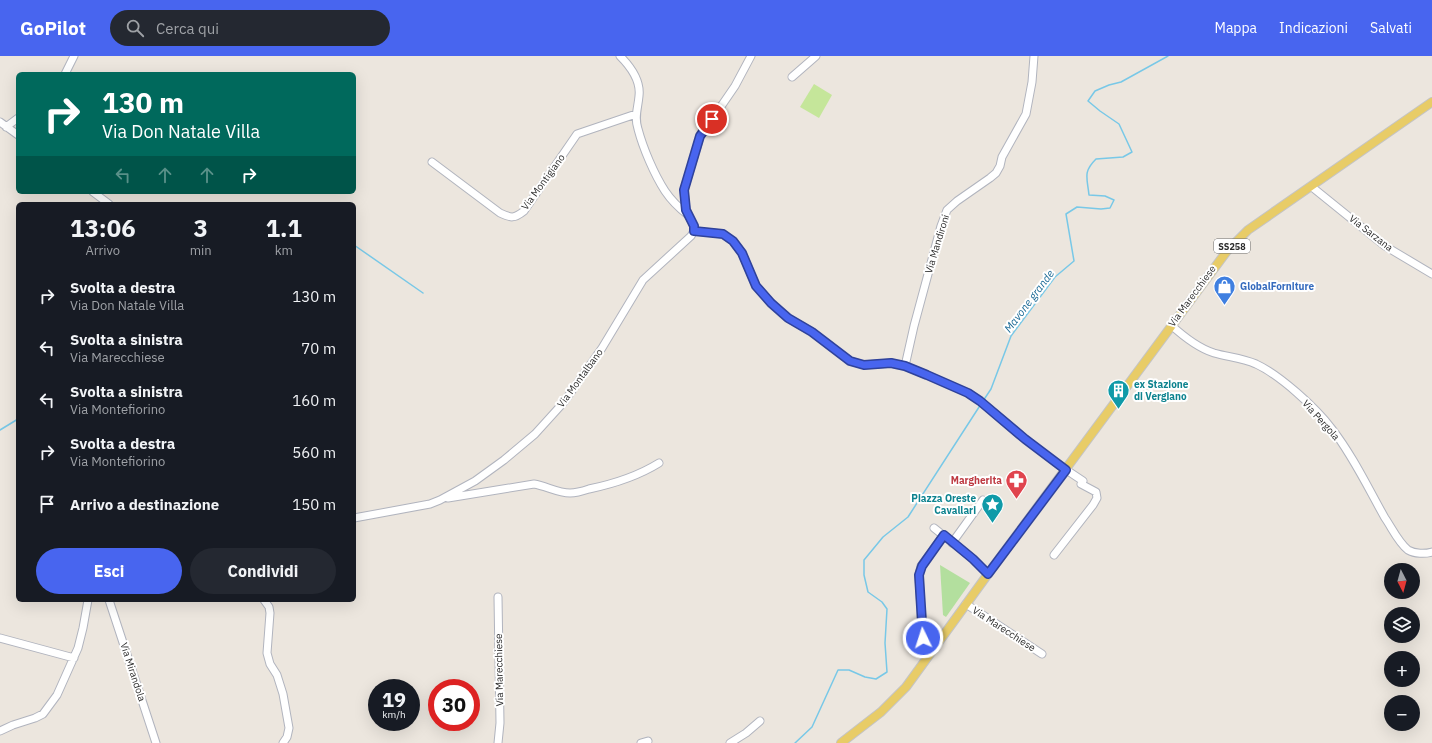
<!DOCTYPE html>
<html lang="it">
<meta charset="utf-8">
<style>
:root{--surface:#171b24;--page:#242831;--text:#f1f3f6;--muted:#9ea1a6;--accent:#4865ef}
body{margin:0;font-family:"IBM Plex Sans",sans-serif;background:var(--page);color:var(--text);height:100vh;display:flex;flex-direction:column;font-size:15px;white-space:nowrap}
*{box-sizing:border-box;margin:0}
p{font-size:13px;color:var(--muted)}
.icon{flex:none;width:22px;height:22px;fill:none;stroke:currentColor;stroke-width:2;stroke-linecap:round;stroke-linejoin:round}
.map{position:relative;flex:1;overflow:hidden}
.side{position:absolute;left:16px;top:146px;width:340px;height:400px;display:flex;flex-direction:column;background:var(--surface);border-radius:6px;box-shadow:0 4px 16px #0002}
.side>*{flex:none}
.guide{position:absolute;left:16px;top:16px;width:340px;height:122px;border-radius:6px;box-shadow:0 4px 16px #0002;background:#00695c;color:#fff;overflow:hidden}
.needle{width:26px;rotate:174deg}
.controls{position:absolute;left:1384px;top:507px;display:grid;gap:8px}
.controls a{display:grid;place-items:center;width:36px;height:36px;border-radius:50%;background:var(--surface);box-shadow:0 4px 16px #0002;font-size:20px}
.speed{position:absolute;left:368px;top:623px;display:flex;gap:8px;font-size:20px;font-weight:700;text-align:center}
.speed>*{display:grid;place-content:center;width:52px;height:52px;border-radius:50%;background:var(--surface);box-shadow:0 4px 16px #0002;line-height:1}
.speed small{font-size:10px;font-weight:400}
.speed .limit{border:6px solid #d22;background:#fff;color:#111}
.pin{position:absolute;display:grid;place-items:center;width:34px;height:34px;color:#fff;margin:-17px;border:2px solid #fff;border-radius:50%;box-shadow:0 1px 4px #0007}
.me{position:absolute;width:44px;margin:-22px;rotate:356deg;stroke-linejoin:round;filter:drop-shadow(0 0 3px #0008)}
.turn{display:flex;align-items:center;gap:14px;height:84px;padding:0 20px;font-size:18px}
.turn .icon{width:52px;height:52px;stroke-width:2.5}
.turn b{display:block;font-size:28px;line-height:34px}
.lanes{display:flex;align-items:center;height:38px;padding:0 20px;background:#0003;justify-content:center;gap:20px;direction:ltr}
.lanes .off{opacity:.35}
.eta{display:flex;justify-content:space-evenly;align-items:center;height:68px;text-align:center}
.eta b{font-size:24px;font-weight:800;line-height:28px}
.button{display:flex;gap:8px;margin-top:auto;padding:8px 20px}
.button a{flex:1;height:46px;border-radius:24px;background:var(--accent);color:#fff;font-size:16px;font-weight:800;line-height:46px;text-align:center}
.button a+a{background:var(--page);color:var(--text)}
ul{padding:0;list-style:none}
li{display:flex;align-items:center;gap:12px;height:52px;padding:0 20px}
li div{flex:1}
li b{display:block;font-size:15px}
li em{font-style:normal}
header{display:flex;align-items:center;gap:24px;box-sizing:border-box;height:56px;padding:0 20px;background:var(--accent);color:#fff}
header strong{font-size:19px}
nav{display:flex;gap:22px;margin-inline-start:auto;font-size:14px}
.search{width:280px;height:36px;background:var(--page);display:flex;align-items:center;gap:10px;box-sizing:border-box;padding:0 14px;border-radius:22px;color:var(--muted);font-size:15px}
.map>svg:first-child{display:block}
.green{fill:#b3df9e}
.pitch{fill:#c5e69a}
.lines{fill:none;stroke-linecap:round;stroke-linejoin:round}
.stream{stroke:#78c8e7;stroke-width:1.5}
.minor-casing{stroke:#b1b4be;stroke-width:9}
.major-casing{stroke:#c4c4c4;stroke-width:10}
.minor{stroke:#fff;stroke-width:7}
.major{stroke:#e8cc67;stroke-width:8}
.route-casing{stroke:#2f429b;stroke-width:10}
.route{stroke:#4865ef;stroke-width:7}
.labels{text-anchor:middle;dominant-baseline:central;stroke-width:4;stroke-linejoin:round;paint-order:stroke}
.shield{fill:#fff;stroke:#6b6b6b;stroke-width:1}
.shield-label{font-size:9px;font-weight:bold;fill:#2b2b2b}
.street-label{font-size:10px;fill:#2b2b2b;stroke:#fff}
.shop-label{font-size:10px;font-weight:bold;fill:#366cbe;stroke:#fff;text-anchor:start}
.culture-label{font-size:10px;font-weight:bold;fill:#0d838f;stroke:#fff;text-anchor:start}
.health-label{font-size:10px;font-weight:bold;fill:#be3a42;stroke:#fff;text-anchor:end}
.water-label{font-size:11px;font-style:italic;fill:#166794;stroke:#fff}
</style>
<header>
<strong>GoPilot</strong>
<div class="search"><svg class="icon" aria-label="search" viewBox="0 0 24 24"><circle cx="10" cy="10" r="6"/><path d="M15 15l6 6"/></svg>Cerca qui</div>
<nav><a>Mappa</a><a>Indicazioni</a><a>Salvati</a></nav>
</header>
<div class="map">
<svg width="1432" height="687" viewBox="0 0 1432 687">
<rect width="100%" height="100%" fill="#ece6de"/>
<path class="green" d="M940 509 970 527 946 561 943 559Z"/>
<path class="pitch" d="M814 28 832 39 819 62 800 51Z"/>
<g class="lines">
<path class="stream" d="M354 189 423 237
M983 345 991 333 1011 280 1055 221 1074 205 1066 158 1077 151 1101 153 1110 152 1114 144 1105 140 1089 139C1087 121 1083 116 1096 103L1123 101 1132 96 1119 68 1100 55 1088 45 1095 35 1109 29 1121 26 1168 0
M0 374 18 363
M795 687 812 671 838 614H849L865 621 876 623 887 616 885 587 887 553 882 546 868 536 864 519V504L883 481 908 461 981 348"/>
<defs>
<path id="minor" d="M620 0C630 10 641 24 639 40 638 52 634 61 638 73 643 92 654 118 665 135 671 144 679 152 688 159
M65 18 74 0
M792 21 816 0
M0 66 18 79
M6 71 18 62
M432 106 500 157C511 162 514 163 524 155L577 78 636 58
M1312 131 1385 190 1432 218
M93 136 109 148
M694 175 723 178 733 185 742 197 756 230 771 247 788 262 812 276 850 305 864 309 891 307 905 310 927 319 968 337 980 345 1025 383 1059 409 1083 425 1081 428 1096 436 1097 442 1093 449 1054 499
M694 175V170L686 154 684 134 700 81 735 30 751 0
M1171 269C1183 280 1198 292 1214 297 1228 301 1242 302 1256 308 1280 319 1316 352 1332 373 1353 400 1368 432 1385 462 1392 472 1398 486 1408 494 1415 498 1425 498 1432 496
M905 310 914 270 941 170 947 154 957 145 990 122 996 117 1000 110 1002 101 1026 58 1032 26 1034 0
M448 442 534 428C546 430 558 437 570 437 576 437 583 435 589 433 613 428 638 420 659 407
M354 462 430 448 440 444 475 425 504 404 535 378 564 346 602 292 643 224 691 180 694 175
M934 472 973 503 988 518
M952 487 983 444
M109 544 156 687
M264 544 269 551 270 557 267 597 270 608 277 619 283 638 289 672 287 681 283 687
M966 548 1042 598
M0 582 74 602
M923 590 919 519 921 510 944 479
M0 675 13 669 35 662 43 658 57 639 78 592 83 572 88 544
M498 687 500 667 498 541
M641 687 648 685
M730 687 746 677 760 665"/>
<path id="major" d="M841 687 881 656 906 631 988 518 1227 195 1248 174 1432 46"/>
</defs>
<use href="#minor" class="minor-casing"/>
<use href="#major" class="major-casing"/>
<use href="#minor" class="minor"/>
<use href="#major" class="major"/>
</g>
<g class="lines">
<defs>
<path id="route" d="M712 63 700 80 684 134 686 154 694 170V175L723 178 733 185 742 197 756 230 771 247 788 262 812 276 850 305 864 309 891 307 905 310 927 319 968 337 980 345 1025 383 1066 414 988 518 973 503 944 479 922 510 919 519 923 582"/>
</defs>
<use href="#route" class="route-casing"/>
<use href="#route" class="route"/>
</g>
<defs>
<symbol id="shop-pin" viewBox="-11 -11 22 30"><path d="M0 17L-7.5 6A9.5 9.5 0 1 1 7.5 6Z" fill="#3f7fe0" stroke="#fff"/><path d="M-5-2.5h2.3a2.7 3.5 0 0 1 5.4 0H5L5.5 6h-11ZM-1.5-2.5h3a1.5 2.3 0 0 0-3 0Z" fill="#fff"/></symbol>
<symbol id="building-pin" viewBox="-11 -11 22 30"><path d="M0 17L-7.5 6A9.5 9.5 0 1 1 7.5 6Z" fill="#0f9aa8" stroke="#fff"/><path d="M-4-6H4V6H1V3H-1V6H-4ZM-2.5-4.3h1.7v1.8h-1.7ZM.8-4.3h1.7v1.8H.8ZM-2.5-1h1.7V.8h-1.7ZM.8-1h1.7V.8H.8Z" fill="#fff"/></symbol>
<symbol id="pharmacy-pin" viewBox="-11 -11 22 30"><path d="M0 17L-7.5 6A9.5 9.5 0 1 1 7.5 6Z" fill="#e0444e" stroke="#fff"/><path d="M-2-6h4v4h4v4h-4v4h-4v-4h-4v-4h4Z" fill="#fff"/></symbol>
<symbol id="sight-pin" viewBox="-11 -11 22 30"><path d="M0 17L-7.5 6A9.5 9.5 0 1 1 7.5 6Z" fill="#0f9aa8" stroke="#fff"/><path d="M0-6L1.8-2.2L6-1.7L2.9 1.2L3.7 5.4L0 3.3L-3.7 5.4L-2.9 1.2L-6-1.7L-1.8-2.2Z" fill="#fff"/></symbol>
</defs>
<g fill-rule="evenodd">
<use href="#shop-pin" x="1212" y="218" width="25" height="34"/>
<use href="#building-pin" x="1106" y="322" width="25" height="34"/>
<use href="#pharmacy-pin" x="1004" y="412" width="25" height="34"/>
<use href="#sight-pin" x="980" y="436" width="25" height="34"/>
</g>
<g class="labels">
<rect class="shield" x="1214" y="183" width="36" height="14" rx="3"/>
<g class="shield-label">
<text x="1232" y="190">SS258</text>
</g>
<g class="street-label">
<text transform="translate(543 126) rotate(-54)">Via Montigiano</text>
<text transform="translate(1371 177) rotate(38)">Via Sarzana</text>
<text transform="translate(937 188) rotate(-73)">Via Mandironi</text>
<text transform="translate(1192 240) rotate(-54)">Via Marecchiese</text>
<text transform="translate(580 322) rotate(-54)">Via Montalbano</text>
<text transform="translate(1321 364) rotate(48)">Via Pergola</text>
<text transform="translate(1004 573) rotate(33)">Via Marecchiese</text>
<text transform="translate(499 614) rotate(-91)">Via Marecchiese</text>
<text transform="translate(133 616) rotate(72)">Via Mirandola</text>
</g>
<g class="shop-label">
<text x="1240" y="230">GlobalForniture</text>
</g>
<g class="culture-label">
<text x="1134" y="328">ex Stazione<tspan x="1134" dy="12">di Vergiano</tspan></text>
<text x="976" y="442" text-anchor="end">Piazza Oreste<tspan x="976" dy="12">Cavallari</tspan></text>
</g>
<g class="health-label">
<text x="1002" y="424">Margherita</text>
</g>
<g class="water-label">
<text transform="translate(1029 245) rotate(-53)">Mavone grande</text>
</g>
</g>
</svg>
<div class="controls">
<a><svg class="needle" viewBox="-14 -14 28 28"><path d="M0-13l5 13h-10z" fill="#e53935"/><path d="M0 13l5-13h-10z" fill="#9ea1a6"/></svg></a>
<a><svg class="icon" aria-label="layers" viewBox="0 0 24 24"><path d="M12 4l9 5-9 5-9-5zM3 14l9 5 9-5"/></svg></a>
<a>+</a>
<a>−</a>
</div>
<div class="speed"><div>19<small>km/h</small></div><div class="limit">30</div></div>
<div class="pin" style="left:712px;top:63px;background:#d93025"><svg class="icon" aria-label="arrive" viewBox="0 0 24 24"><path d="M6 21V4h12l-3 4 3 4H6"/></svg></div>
<svg class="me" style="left:923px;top:582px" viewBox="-20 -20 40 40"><circle r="17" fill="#4865ef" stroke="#fff" stroke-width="3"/><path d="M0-11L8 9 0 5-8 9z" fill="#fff"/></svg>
<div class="guide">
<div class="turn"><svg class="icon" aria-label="right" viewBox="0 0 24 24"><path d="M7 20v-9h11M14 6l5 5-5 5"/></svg><div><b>130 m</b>Via Don Natale Villa</div></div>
<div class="lanes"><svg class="icon off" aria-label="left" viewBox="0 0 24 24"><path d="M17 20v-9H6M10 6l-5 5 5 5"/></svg><svg class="icon off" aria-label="ahead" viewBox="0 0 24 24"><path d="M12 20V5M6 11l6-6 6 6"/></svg><svg class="icon off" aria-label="ahead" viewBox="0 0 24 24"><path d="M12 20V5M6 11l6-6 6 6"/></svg><svg class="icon" aria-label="right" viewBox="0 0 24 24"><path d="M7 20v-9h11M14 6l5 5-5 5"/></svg></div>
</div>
<section class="side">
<div class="eta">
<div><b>13:06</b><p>Arrivo</p></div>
<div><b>3</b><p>min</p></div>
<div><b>1.1</b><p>km</p></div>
</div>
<ul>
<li><svg class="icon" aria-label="right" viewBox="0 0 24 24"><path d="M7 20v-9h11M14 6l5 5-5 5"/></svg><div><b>Svolta a destra</b><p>Via Don Natale Villa</p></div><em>130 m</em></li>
<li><svg class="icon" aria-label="left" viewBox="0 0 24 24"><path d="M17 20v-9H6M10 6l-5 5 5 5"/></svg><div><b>Svolta a sinistra</b><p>Via Marecchiese</p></div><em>70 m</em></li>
<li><svg class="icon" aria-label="left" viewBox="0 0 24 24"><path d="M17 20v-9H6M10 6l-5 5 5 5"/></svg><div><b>Svolta a sinistra</b><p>Via Montefiorino</p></div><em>160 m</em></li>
<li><svg class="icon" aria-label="right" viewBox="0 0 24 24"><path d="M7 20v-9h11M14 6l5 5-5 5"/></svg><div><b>Svolta a destra</b><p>Via Montefiorino</p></div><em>560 m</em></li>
<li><svg class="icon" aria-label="arrive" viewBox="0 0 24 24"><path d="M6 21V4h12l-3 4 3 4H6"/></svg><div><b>Arrivo a destinazione</b></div><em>150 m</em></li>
</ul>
<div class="button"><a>Esci</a><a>Condividi</a></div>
</section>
</div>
